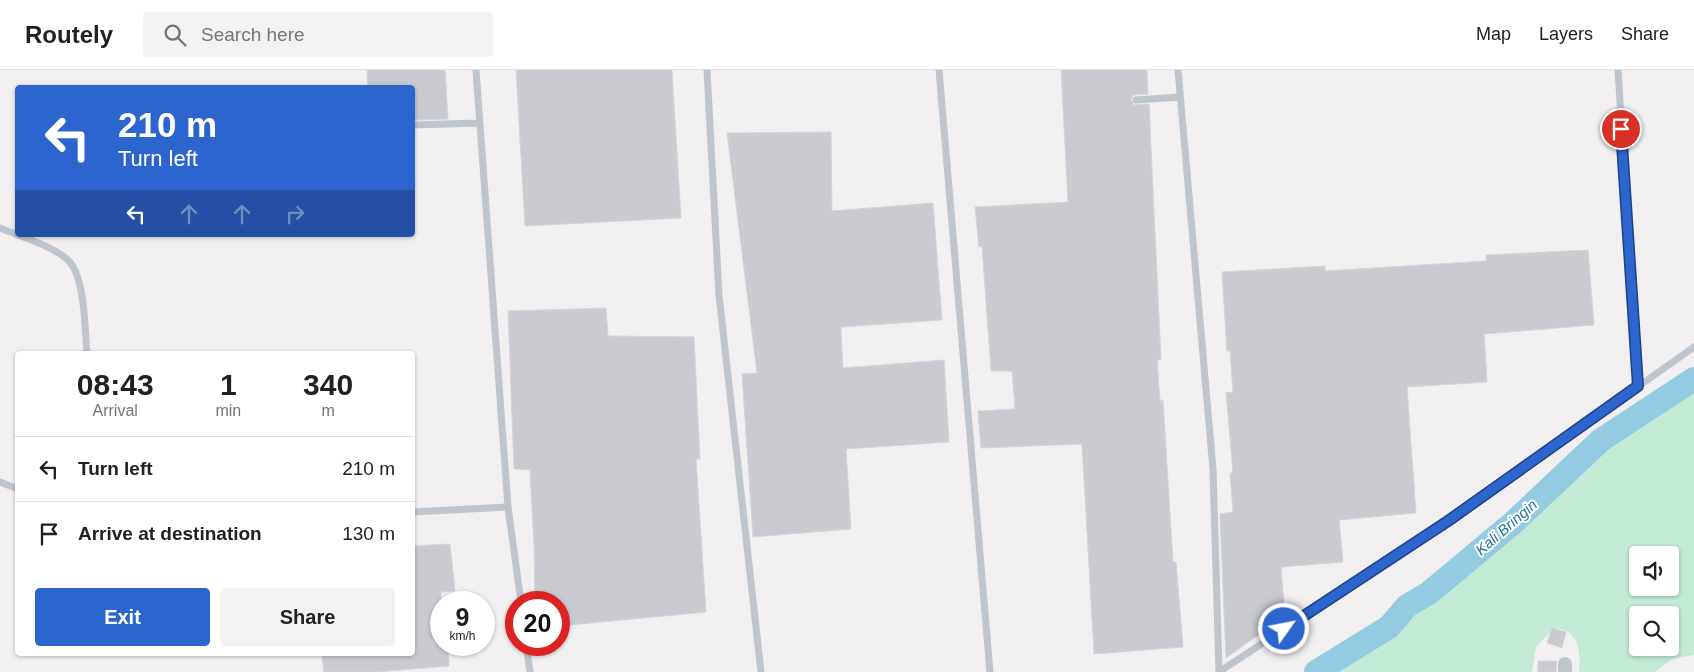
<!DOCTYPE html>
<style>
:root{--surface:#fff;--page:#f2f2f2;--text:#202124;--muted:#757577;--line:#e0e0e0;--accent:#2c65ce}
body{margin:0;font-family:Helvetica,sans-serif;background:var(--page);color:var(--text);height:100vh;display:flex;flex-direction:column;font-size:19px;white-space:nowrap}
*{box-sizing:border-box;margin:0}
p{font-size:16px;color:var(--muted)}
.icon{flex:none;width:28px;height:28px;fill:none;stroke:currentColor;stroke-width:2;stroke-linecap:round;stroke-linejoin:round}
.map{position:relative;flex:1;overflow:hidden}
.details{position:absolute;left:15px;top:281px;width:400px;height:305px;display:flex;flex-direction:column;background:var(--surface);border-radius:5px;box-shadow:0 1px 4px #0004}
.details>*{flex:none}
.guide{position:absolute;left:15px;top:15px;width:400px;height:152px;border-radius:5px;box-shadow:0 1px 4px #0004;background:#2c65ce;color:#fff;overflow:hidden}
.tools{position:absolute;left:1629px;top:476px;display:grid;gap:10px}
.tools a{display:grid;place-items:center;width:50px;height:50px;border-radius:5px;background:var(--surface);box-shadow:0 1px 4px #0004;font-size:25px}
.speed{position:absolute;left:430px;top:521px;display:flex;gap:10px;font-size:25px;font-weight:700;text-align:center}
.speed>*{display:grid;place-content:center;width:65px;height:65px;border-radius:50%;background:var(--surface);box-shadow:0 1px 4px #0004;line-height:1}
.speed small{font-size:12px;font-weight:400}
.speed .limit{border:8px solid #d22;background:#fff;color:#111}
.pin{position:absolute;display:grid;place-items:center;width:42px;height:42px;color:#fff;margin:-21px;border:2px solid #fff;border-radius:50%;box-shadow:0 1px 5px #0007}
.me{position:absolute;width:55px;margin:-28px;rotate:57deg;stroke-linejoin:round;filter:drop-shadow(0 0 4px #0008)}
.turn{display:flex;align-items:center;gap:18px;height:105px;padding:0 20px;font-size:22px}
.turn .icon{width:65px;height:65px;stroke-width:2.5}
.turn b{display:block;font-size:35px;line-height:42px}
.lanes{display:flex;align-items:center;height:48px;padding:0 20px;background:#0003;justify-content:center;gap:25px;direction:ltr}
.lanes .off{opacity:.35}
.eta{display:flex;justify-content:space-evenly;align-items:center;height:85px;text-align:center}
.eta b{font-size:30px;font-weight:800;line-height:35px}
.action{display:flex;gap:10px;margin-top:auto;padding:10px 20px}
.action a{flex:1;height:58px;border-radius:5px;background:var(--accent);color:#fff;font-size:20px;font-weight:800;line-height:58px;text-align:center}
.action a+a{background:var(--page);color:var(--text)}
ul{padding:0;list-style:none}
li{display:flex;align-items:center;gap:15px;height:65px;padding:0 20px;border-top:1px solid var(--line)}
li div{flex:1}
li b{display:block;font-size:19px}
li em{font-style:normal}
header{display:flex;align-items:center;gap:30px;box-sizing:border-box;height:70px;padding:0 25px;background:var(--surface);border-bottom:1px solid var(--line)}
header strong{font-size:24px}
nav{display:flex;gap:28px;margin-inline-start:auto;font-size:18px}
.search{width:350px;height:45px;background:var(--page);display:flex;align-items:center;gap:12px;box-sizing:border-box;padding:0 18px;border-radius:5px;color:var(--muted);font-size:19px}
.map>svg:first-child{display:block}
.green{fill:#c2ead5;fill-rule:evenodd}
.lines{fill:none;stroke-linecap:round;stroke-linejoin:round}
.river{stroke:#93cbe3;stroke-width:24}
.building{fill:#c9cbd1;stroke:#d3d5da}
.service{stroke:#bfc5cc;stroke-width:7}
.minor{stroke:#bfc5cc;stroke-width:14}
.route-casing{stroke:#1d4286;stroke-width:12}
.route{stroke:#2c65ce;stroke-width:9}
.labels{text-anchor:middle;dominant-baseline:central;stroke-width:4;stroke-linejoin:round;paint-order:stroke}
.water-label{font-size:15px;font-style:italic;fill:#1b759b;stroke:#fff}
</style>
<header>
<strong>Routely</strong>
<div class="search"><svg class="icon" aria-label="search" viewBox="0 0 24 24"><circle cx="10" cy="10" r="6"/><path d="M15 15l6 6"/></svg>Search here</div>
<nav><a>Map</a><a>Layers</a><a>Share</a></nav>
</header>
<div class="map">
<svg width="1694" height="602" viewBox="0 0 1694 602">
<rect width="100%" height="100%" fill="#f1efef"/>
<path class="green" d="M1694 316V585L1672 589 1655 602H1579C1581 582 1579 559 1554 558L1536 577 1532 602H1328L1402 555 1479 494 1521 453 1590 392ZM1638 485H1670V518H1638ZM1638 545H1670V578H1638Z"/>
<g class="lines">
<path class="river" d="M1316 602 1389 557 1407 536 1429 523 1514 452 1601 370 1694 309"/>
</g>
<path class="building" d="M367 0H445L448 49 412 50V18H368Z
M516 0H672L681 148 525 156Z
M1061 0H1147L1148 24 1133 25 1131 30 1134 35 1149 34 1161 290H1157L1160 331 1163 330 1173 492H1176L1183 577 1094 584 1082 374 981 378 978 341 1015 339 1012 301H991L982 176 979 177 975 137 1068 132Z
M831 62 832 141 933 133 942 250 841 257 843 298 944 290 949 372 846 379 851 459 753 467 742 304 757 303 727 63Z
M1588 180 1594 255 1484 264 1487 312 1407 317 1416 443 1339 450 1343 492 1281 497 1285 546 1226 588 1220 444 1233 442 1230 403H1233L1226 322 1233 323 1230 281H1227L1222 202 1325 196V201L1486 191V185Z
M606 238 608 266 694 267 700 389H696L706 542 559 556V532H535L534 477 530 400 514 399 508 241Z
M450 474 455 521 441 522V575H448L449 596 377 602H324L322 584H412V476Z
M1552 558 1566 562 1562 578 1547 573Z
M1538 591H1557L1556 602H1538Z"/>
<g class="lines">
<path class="service" d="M476 0 508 437 521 532
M707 0 719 225 761 602
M939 0 990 602
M1178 0 1213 399 1219 602
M1618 0 1638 316
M1136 30 1180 27
M412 55 480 53
M0 158 18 165
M18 165C34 171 63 181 72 195 85 215 85 260 87 284
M0 412 18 419
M412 442 508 437
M526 575 530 602
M1219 602 1448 451 1694 277"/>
<path class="minor" d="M1565 594V602"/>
</g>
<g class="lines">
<defs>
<path id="route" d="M1284 559 1448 451 1638 316 1621 59"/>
</defs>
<use href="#route" class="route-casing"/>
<use href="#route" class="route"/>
</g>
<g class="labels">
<g class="water-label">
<text transform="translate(1506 457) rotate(-41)">Kali Bringin</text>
</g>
</g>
</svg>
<div class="tools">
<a><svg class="icon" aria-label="sound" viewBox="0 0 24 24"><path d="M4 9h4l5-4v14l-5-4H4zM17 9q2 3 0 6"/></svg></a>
<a><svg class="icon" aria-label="search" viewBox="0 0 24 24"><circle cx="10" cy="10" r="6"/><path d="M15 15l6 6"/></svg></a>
</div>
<div class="speed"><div>9<small>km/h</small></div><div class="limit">20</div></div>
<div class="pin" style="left:1621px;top:59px;background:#d93025"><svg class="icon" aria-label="arrive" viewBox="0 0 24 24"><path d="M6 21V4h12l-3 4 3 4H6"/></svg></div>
<svg class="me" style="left:1284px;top:559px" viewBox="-20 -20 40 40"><circle r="17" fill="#2c65ce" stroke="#fff" stroke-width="3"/><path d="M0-11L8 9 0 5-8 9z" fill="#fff"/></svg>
<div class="guide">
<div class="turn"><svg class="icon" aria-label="left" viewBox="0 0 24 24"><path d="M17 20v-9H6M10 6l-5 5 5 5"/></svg><div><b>210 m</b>Turn left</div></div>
<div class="lanes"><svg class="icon" aria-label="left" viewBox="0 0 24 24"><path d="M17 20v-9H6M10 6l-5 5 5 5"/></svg><svg class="icon off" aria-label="ahead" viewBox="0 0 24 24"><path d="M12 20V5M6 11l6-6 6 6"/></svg><svg class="icon off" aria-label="ahead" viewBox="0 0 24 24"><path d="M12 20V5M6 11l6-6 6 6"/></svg><svg class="icon off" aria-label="right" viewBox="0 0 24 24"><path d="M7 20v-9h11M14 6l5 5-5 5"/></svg></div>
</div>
<section class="details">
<div class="eta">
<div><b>08:43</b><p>Arrival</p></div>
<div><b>1</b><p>min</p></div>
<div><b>340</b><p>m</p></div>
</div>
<ul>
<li><svg class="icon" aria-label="left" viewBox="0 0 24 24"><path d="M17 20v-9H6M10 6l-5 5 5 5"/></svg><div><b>Turn left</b></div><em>210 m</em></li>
<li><svg class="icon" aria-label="arrive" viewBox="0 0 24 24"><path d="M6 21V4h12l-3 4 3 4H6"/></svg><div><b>Arrive at destination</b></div><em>130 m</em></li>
</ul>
<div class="action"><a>Exit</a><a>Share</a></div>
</section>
</div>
